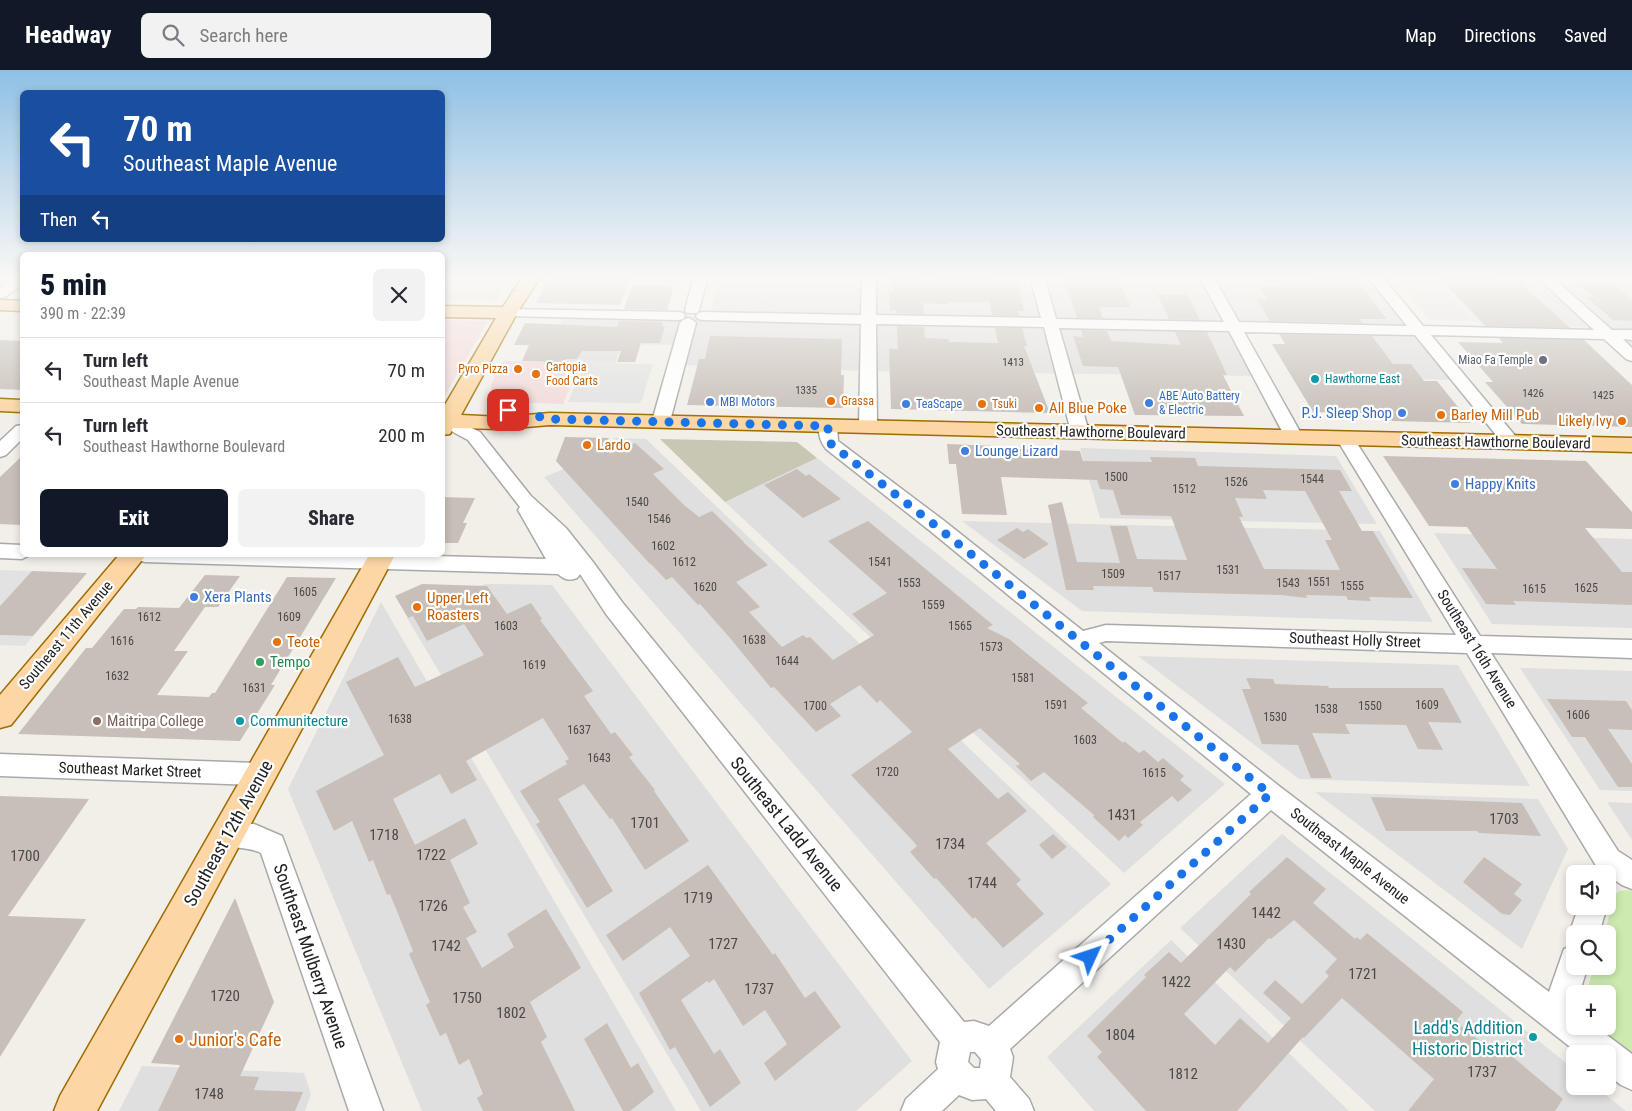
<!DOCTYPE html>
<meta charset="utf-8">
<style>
:root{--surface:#fff;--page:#f2f2f3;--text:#2b2b33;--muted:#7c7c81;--line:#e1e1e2;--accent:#111827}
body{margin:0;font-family:"Roboto Condensed",sans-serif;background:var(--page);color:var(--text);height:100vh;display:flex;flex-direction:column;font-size:19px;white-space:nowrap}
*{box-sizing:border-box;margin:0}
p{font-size:16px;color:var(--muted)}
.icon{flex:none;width:28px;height:28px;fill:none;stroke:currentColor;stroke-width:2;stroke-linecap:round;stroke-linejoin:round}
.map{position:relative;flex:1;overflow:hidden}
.sheet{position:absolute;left:20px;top:182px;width:425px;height:305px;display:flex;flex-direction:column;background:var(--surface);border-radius:8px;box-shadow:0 2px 8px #0003}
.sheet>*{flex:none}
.hud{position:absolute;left:20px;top:20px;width:425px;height:152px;border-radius:8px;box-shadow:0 2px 8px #0003;background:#1a4fa0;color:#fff;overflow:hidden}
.buttons{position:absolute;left:1566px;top:795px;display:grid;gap:10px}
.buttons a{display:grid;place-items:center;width:50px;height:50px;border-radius:8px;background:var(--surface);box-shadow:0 2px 8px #0003;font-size:25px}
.pin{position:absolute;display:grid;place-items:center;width:42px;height:42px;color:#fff;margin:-21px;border-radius:10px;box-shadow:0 2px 8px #0006}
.me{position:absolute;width:55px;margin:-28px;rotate:48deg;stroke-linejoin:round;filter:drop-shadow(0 0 4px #0008)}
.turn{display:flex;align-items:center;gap:18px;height:105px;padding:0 20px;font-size:22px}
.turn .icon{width:65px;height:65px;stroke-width:2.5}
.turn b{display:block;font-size:35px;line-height:42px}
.then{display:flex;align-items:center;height:48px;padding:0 20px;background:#0003;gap:10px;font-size:19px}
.round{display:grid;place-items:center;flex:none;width:52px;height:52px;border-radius:8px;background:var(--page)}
.summary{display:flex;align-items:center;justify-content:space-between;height:85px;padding:0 20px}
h1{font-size:30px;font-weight:800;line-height:38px;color:var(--accent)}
.primary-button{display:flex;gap:10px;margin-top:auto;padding:10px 20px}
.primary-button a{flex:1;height:58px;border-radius:8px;background:var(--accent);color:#fff;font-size:20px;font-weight:800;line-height:58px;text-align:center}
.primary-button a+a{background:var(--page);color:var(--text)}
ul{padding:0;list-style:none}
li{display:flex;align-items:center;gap:15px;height:65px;padding:0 20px;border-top:1px solid var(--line)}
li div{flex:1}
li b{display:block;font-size:19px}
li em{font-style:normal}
header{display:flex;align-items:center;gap:30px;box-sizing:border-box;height:70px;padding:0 25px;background:var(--accent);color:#fff}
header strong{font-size:24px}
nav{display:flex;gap:28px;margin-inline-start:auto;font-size:18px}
.search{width:350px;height:45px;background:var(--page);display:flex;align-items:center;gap:12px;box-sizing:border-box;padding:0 18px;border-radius:8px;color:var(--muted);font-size:19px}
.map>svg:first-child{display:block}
.residential{fill:#e0dfdf}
.commercial{fill:#f2dad9}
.construction{fill:#c7c7b4}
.grass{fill:#cdebb0}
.parking{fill:#e2e2e2}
.building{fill:#c7bfb8;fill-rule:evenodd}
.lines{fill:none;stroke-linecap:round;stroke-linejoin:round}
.minor-casing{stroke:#a9a9a9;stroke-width:3}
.major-casing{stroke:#a06b00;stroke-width:3}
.minor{fill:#fff;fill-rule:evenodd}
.major{fill:#fcd6a4;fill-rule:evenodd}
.route{stroke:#1a73e8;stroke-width:9;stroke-dasharray:0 16.2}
.worship-dot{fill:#6b7280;stroke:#fff;stroke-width:2}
.food-dot{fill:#e8710a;stroke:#fff;stroke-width:2}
.culture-dot{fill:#0f9aa8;stroke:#fff;stroke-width:2}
.shop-dot{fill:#3f7fe0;stroke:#fff;stroke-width:2}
.leisure-dot{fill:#2e9e5b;stroke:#fff;stroke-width:2}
.education-dot{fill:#8d6e63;stroke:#fff;stroke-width:2}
.labels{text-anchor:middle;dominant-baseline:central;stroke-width:4.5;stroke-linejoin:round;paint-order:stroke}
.far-number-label{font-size:11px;fill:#4b4948}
.far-worship-label{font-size:12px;fill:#5b616d;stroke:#fff;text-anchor:end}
.far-food-label{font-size:12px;fill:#c56008;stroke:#fff;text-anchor:start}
.far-culture-label{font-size:12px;fill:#0d838f;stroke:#fff;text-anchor:start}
.far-shop-label{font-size:12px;fill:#366cbe;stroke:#fff;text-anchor:start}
.number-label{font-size:12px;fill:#4b4948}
.food-label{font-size:15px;fill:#c56008;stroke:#fff;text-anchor:start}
.shop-label{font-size:15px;fill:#366cbe;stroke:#fff;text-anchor:start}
.street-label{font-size:15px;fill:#222;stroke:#fff}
.leisure-label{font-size:15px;fill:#27864d;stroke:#fff;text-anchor:start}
.education-label{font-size:15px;fill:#785e54;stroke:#fff;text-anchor:start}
.culture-label{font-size:15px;fill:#0d838f;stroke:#fff;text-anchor:start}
.near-number-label{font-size:15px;fill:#4b4948}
.near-street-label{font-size:18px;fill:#222;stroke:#fff}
.near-culture-label{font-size:18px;fill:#0d838f;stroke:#fff;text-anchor:end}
.near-food-label{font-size:18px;fill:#c56008;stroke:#fff;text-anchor:start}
</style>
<header>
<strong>Headway</strong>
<div class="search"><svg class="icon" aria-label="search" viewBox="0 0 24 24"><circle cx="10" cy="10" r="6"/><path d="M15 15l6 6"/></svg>Search here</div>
<nav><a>Map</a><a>Directions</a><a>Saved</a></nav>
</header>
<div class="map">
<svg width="1632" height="1041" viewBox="0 0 1632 1041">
<rect width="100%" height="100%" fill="#f2efe9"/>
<path class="residential" d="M719 206H1632V278L1610 258 1482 255 1446 217H1382L1460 310 1358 308 1324 258 1232 256 1259 306 868 301 675 295 679 275 622 274 615 293 542 292 565 244 709 247Z
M614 368 646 369 1111 814 989 919 544 407 610 380Z
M1080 378 1336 386 1377 454 1100 448Z
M817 388 1225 714 1124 803 725 432Z
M962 451 1380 461 1433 552 1082 541Z
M1434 463 1632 469V558L1492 554Z
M485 514 552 515 912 991 856 1041H701L407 548Z
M381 532 676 1041H422L288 719Z
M1138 586 1458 595 1530 716 1299 709Z
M1520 598 1632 601V721L1600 720Z
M1315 722 1538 729 1568 779 1522 879Z
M1607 732 1632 733V770Z
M1282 764 1575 1000V1016H1595L1626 1041H1375L1180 858Z
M1171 870 1349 1041H1094L1047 987Z
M142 996 304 1003 311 1024 305 1041H119Z"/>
<path class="commercial" d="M443 250 488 251 443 329 442 250Z
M504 291 580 293 563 334 509 332 496 326 492 323 491 314Z"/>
<path class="construction" d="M550 206H631L620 235 536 233Z
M660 369 797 372 817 388 725 432Z"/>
<path class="grass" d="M1626 820 1632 821V985L1596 956H1608V924H1586L1594 896H1608V864H1604L1615 825 1619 821Z"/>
<path class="parking" d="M443 206H511L497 231 443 230Z
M631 206H681L678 216 627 215Z
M1402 217 1444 218 1476 251 1430 250Z
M584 293 653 294 642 330 639 333 568 332Z
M0 500 32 501 0 536Z
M0 565 33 566 25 576 0 575Z"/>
<path class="building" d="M939 206H987V210L1017 211 1024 241H1018L1019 246 992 245 990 232H948V234L923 233 924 244 896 243V240H890L889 221H894L893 209 939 210Z
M1063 206H1117L1131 237H1099L1103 248H1077Z
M1314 206H1353L1387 249H1359L1363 253 1270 251 1257 229 1268 230 1259 216H1286L1282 210 1318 211Z
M1438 206H1490L1495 211H1518L1570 258 1486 256Z
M1576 212H1611L1632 229V251L1613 250 1586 227H1595Z
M632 215 674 216 667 240 624 239Z
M1157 224H1187L1200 250 1169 249Z
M619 251 663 252 662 256H665L660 273H641L635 292H617L621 281H582L577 289H566L565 292 522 291 529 275H514L525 253 617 257Z
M897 256 924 257 925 268 948 269 949 272 998 273 995 258H1022L1027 276H1024L1050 343 891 339 889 279H898Z
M1081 260 1107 261 1111 271 1181 275 1175 262H1207L1227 305H1223L1244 346 1135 345 1118 297 1083 296 1073 266 1083 267Z
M1279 264 1372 266 1393 294H1411L1424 311H1437L1471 353 1392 351 1387 344 1313 342 1272 274H1285Z
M710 266 842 269 841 305H844L843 338 687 335 699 289H705Z
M1499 268 1584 270 1632 315V357L1522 354 1485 312H1493L1458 272 1503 273Z
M0 270 22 271V320L0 319Z
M565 367 609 368 608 370H613L609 384 635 373 664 399 653 404 684 435 699 447 712 441 744 472H743L768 495 736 512 760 537 749 542 782 577 803 565 807 568 810 567 833 590 874 565 852 544 887 523 828 471 868 451 993 555 987 558 1009 569 1088 633 1081 638 1123 673 1124 671 1139 683 1144 680 1158 692 1163 688 1184 706 1180 710 1192 720 1178 732 1172 726 1140 752 1143 755 1128 768 1125 765 1119 771 1093 747 1094 745 1044 702 1031 711 1016 696 1020 694 980 658 948 679 998 729 1008 722 1027 741 986 773 1021 810 1016 814 1044 844 1003 878 975 847 973 849 936 808 934 809 910 782 917 776 913 771 851 705 912 662 880 630 877 633 860 615 830 634 841 646 816 662 774 617 771 618 730 568 700 534 698 535 672 507 666 510 651 494H650L556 391Z
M947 374 996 376V378L1080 381 1083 391 1152 392 1150 387 1195 388 1198 396 1340 400 1352 421H1339L1362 461H1373L1413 528 1369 527 1371 531 1348 530 1346 526 1306 525 1307 528 1281 525 1154 522 1152 517 1093 516 1094 520H1066L1048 435 1062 432 1077 492 1120 493 1110 456H1127L1137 489 1187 490 1171 446 1121 445 1113 420 1100 419 1097 410 1001 407 1007 445 962 444 956 394H949ZM1263 420 1305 421 1332 470H1325L1340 500 1264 499 1239 447H1243L1235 428 1267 429Z
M22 386V455L0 454V407Z
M1383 386 1586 391 1632 442V459L1585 458 1622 502H1632V535L1513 531 1516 535 1486 534 1462 498 1497 499 1467 457 1429 456Z
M797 399 806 406 809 404 841 429 803 448 764 415Z
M442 427 475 428 463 453H467L458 473H442Z
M1017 458 1023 462 1028 459 1049 474 1024 489 997 470Z
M32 501 87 503 33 566 0 565V536Z
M205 505 240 506 218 537H205L174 581H188L157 625 209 627 212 623H215L287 507 336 508 271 615H275L240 671 18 664 86 578H92L124 539H136L138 537 179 538Z
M422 514 487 516 507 544 531 533 542 549 540 550 593 621 584 626 611 664 615 662 633 685 629 687 655 720 654 721 689 771 645 800 612 748 610 749 584 714 558 729 613 821 587 838 536 754 540 752 520 721 567 694 565 691 569 689 543 648 466 691 477 710 451 724 440 704 393 729 415 775 465 748 478 774 450 790 470 833 463 837 477 862 466 868 482 898 514 877 507 864 546 839 572 882 581 898 530 932 547 967 541 972 575 1041H483L477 1028 483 1024 469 989 459 995 446 963 440 966 426 935 430 932 409 884 413 881 390 824 387 825 373 790 369 792 352 751 334 761 316 721 384 685 346 612 398 587 415 617 484 585 464 554 427 571 413 546 408 548 395 526Z
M1246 608 1273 609 1275 614 1328 616 1329 618H1443L1462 653 1428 652 1443 680 1418 679 1406 655 1345 654 1350 664 1312 663 1332 708H1311L1298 675 1262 674 1242 619H1251Z
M1547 629 1626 631 1632 640V660L1608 659 1632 694V717H1618L1585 667H1572Z
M0 726 89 729 8 846 86 849 0 987Z
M1371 727 1522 733 1541 766 1479 763 1477 761H1386Z
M1053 764 1067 777 1052 789 1039 775Z
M1287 787 1326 819 1313 833 1355 869 1357 867 1360 870 1367 863 1463 942 1457 950 1460 955 1491 980 1496 973 1563 1029 1555 1041H1408L1434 1009 1342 928 1304 968 1303 967 1237 1041H1146L1097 987 1102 982 1087 966 1146 907 1144 905 1169 882 1181 893 1251 824 1249 822ZM1294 850 1337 889 1325 902 1329 906 1302 934 1275 910 1263 923 1291 948 1268 973 1240 948 1215 975 1184 944 1230 897 1235 902 1269 868 1271 869Z
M1484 787 1522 814 1514 824 1522 830 1510 845 1502 844 1463 812Z
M708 795 773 885 775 883 805 928 815 921 841 957 775 1011 764 993 787 974 765 940 743 956 714 909 709 913 707 911 681 930 714 984 720 979 741 1013 710 1037 675 977 670 980 639 923 690 886 670 857 623 891 606 865Z
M235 828 274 932 240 1006 259 1007 254 1020 303 1022 295 1041H158L180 995 151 993Z
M607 953 631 998 638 993 654 1022 630 1041H623L584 969Z"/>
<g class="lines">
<defs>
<path id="minor" d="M15 206H22V214L5 227 0 228V217Z
M694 206H708L699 240 697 243H687L685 240Z
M862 206H876V245L1041 248 1030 206H1044L1056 249 1224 252 1199 206H1213L1239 252 1407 256 1367 206H1382L1423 256 1594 260 1536 206H1551L1612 260H1632V270L1623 269 1632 278V291L1626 289 1604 269 1431 265 1517 368 1520 372 1517 376 1511 377 1505 376 1415 265 1244 262 1303 367 1300 371 1294 372 1288 371 1285 367 1229 261 1059 258 1089 362 1086 366 1080 367 1074 366 1071 362 1044 257 876 254 877 356 874 360 868 361 862 360 859 356 861 254 703 250 698 249 696 246 698 243 703 242 861 245Z
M508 239 678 242 683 243 685 246 683 249 678 250 503 246 501 243 503 240Z
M688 248 693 250 696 253 670 351 667 355 661 356 655 355 652 351 680 253 683 250Z
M447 346 480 362 531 426 566 458 593 492 622 532 964 952 974 951 989 956 1251 724 929 460 826 379C820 371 816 360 822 351L828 350 834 351 837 355 838 371 943 450 1083 561 1106 555 1456 565 1336 368 1339 364 1345 363 1351 364 1480 566 1632 570V588L1491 583 1618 781 1632 790V819L1622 815 1598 799 1467 583 1106 571 1099 573 1279 716 1549 922 1564 879 1575 875V896H1588L1579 924H1575L1573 940 1575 956H1595L1632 984V1020L1621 1015 1608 1005V984H1579L1271 740 1010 979 1013 987 1010 1007 1029 1029 1034 1041H996L986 1029 972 1030 959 1025 942 1041H901L906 1029 938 999 936 992 940 972 606 544 580 504 577 508C569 511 565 510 558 504L145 492 138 490 135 485H396L546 489 518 440 520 437 468 370 442 356V347ZM970 982H975L981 989 980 998H974L968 992Z
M22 355V369L6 385 0 387V371L16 356Z
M0 474 22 475V485H30L22 489 0 488Z
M0 684 259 693 268 696 272 704 268 712 259 715 0 706Z
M226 753 254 754 282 766 383 1041H349L261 783C247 776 232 779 217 774L213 765 217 756Z
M1579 836H1607L1599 864H1575V875L1569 864Z"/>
<path id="major" d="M523 206H541L517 243 461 345 502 347 550 343 1632 368V382L550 355 502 359 453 358 450 364 442 365V340L496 248 442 247V236L503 237Z
M0 230 22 231V241L0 240Z
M0 329 22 330V342L0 341Z
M119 485H146L11 655 0 658V625Z
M369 485H395L97 1041H54L60 1026Z"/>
</defs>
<use href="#minor" class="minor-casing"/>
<use href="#major" class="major-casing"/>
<use href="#minor" class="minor"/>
<use href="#major" class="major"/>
</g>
<linearGradient id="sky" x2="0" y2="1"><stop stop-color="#8fc0e4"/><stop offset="0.59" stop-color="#f9f8f5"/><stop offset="1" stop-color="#f9f8f5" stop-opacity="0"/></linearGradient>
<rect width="1632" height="352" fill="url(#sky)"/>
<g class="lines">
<path class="route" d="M508 340 550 349 828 356V370L832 375 936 456 1270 724 1090 887"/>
</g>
<circle class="worship-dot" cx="1543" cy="290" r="5"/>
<g class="food-dot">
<circle cx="518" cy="299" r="5"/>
<circle cx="536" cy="304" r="5"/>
<circle cx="831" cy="331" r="5"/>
<circle cx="982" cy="334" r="5"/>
<circle cx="1039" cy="338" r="5"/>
<circle cx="1441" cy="345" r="5"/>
<circle cx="1622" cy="351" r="5"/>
<circle cx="587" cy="375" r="5"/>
<circle cx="417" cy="537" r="5"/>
<circle cx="277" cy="572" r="5"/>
<circle cx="179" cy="969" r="5"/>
</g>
<g class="culture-dot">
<circle cx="1315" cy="309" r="5"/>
<circle cx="240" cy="651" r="5"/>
<circle cx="1533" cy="967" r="5"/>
</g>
<g class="shop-dot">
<circle cx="710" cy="332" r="5"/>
<circle cx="1149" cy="333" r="5"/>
<circle cx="906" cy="334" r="5"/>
<circle cx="1402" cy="343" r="5"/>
<circle cx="965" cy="381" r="5"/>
<circle cx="1455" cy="414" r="5"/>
<circle cx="194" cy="527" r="5"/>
</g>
<circle class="leisure-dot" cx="260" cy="592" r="5"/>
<circle class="education-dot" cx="97" cy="651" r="5"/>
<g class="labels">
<g class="far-number-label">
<text x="1013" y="292">1413</text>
<text x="806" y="320">1335</text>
<text x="1533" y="323">1426</text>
<text x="1603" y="325">1425</text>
</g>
<g class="far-worship-label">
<text x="1533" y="290">Miao Fa Temple</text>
</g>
<g class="far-food-label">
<text x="546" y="297">Cartopia<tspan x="546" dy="14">Food Carts</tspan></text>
<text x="508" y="299" text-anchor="end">Pyro Pizza</text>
<text x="841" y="331">Grassa</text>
<text x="992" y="334">Tsuki</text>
</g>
<g class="far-culture-label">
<text x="1325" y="309">Hawthorne East</text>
</g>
<g class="far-shop-label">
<text x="1159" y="326">ABE Auto Battery<tspan x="1159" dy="14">&amp; Electric</tspan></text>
<text x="720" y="332">MBI Motors</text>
<text x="916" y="334">TeaScape</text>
</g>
<g class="number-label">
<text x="1116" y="407">1500</text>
<text x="1312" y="409">1544</text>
<text x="1236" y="412">1526</text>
<text x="1184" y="419">1512</text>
<text x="637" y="432">1540</text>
<text x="659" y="449">1546</text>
<text x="663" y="476">1602</text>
<text x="684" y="492">1612</text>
<text x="880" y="492">1541</text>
<text x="1228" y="500">1531</text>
<text x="1113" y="504">1509</text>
<text x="1169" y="506">1517</text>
<text x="1319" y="512">1551</text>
<text x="909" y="513">1553</text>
<text x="1288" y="513">1543</text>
<text x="1352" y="516">1555</text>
<text x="705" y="517">1620</text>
<text x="1586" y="518">1625</text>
<text x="1534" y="519">1615</text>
<text x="305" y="522">1605</text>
<text x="933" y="535">1559</text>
<text x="149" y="547">1612</text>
<text x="289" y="547">1609</text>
<text x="506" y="556">1603</text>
<text x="960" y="556">1565</text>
<text x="754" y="570">1638</text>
<text x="122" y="571">1616</text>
<text x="991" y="577">1573</text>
<text x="787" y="591">1644</text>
<text x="534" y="595">1619</text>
<text x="117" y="606">1632</text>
<text x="1023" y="608">1581</text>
<text x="254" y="618">1631</text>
<text x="1056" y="635">1591</text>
<text x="1427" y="635">1609</text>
<text x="815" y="636">1700</text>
<text x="1370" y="636">1550</text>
<text x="1326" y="639">1538</text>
<text x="1578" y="645">1606</text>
<text x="1275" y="647">1530</text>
<text x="400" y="649">1638</text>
<text x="579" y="660">1637</text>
<text x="1085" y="670">1603</text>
<text x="599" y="688">1643</text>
<text x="887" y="702">1720</text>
<text x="1154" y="703">1615</text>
</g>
<g class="food-label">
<text x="1049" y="338">All Blue Poke</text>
<text x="1451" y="345">Barley Mill Pub</text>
<text x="1612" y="351" text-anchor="end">Likely Ivy</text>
<text x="597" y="375">Lardo</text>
<text x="427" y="528">Upper Left<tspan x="427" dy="17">Roasters</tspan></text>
<text x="287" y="572">Teote</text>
</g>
<g class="shop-label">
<text x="1392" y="343" text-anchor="end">P.J. Sleep Shop</text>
<text x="975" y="381">Lounge Lizard</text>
<text x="1465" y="414">Happy Knits</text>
<text x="204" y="527">Xera Plants</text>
</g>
<g class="street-label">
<text transform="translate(1091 362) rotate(1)">Southeast Hawthorne Boulevard</text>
<text transform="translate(1496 372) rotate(1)">Southeast Hawthorne Boulevard</text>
<text transform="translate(66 565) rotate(-50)">Southeast 11th Avenue</text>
<text transform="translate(1355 570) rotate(2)">Southeast Holly Street</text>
<text transform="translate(1477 579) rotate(58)">Southeast 16th Avenue</text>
<text transform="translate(130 700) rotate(2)">Southeast Market Street</text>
<text transform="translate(1350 786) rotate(38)">Southeast Maple Avenue</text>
</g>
<g class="leisure-label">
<text x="270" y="592">Tempo</text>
</g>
<g class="education-label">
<text x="107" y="651">Maitripa College</text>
</g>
<g class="culture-label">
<text x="250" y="651">Communitecture</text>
</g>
<g class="near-number-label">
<text x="1122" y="745">1431</text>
<text x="1504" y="749">1703</text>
<text x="645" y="753">1701</text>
<text x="384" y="765">1718</text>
<text x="950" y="774">1734</text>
<text x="431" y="785">1722</text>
<text x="25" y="786">1700</text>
<text x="982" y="813">1744</text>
<text x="698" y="828">1719</text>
<text x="433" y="836">1726</text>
<text x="1266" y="843">1442</text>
<text x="723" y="874">1727</text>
<text x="1231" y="874">1430</text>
<text x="446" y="876">1742</text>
<text x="1363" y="904">1721</text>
<text x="1176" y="912">1422</text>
<text x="759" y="919">1737</text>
<text x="225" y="926">1720</text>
<text x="467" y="928">1750</text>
<text x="511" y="943">1802</text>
<text x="1120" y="965">1804</text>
<text x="1482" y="1002">1737</text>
<text x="1183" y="1004">1812</text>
<text x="209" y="1024">1748</text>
</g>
<g class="near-street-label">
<text transform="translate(787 754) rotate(51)">Southeast Ladd Avenue</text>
<text transform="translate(228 763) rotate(-61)">Southeast 12th Avenue</text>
<text transform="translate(311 886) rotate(71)">Southeast Mulberry Avenue</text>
</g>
<g class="near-culture-label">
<text x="1523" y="957">Ladd's Addition<tspan x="1523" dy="21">Historic District</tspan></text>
</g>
<g class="near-food-label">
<text x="189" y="969">Junior's Cafe</text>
</g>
</g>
</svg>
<div class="buttons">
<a><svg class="icon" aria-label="sound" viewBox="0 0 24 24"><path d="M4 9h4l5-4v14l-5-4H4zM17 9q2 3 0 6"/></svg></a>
<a><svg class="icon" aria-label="search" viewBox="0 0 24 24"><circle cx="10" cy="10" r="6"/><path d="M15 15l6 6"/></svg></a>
<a>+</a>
<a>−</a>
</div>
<div class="pin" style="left:508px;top:340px;background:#d93025"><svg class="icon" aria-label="arrive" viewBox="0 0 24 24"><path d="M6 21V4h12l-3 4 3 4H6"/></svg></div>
<svg class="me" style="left:1090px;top:887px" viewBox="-20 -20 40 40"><path d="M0-17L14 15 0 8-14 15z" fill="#1a73e8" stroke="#fff" stroke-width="4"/></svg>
<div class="hud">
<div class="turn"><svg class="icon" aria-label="left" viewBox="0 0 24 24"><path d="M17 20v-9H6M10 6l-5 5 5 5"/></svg><div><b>70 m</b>Southeast Maple Avenue</div></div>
<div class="then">Then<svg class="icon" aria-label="left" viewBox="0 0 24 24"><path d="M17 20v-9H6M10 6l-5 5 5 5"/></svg></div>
</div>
<section class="sheet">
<div class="summary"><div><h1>5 min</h1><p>390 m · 22:39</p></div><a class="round"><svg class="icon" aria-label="close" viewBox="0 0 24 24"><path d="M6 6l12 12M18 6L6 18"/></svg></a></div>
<ul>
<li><svg class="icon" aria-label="left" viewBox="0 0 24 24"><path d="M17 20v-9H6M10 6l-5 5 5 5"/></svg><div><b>Turn left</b><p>Southeast Maple Avenue</p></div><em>70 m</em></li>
<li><svg class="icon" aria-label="left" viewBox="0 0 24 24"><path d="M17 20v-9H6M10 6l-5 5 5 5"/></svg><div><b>Turn left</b><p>Southeast Hawthorne Boulevard</p></div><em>200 m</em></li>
</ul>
<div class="primary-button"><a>Exit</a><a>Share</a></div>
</section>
</div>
